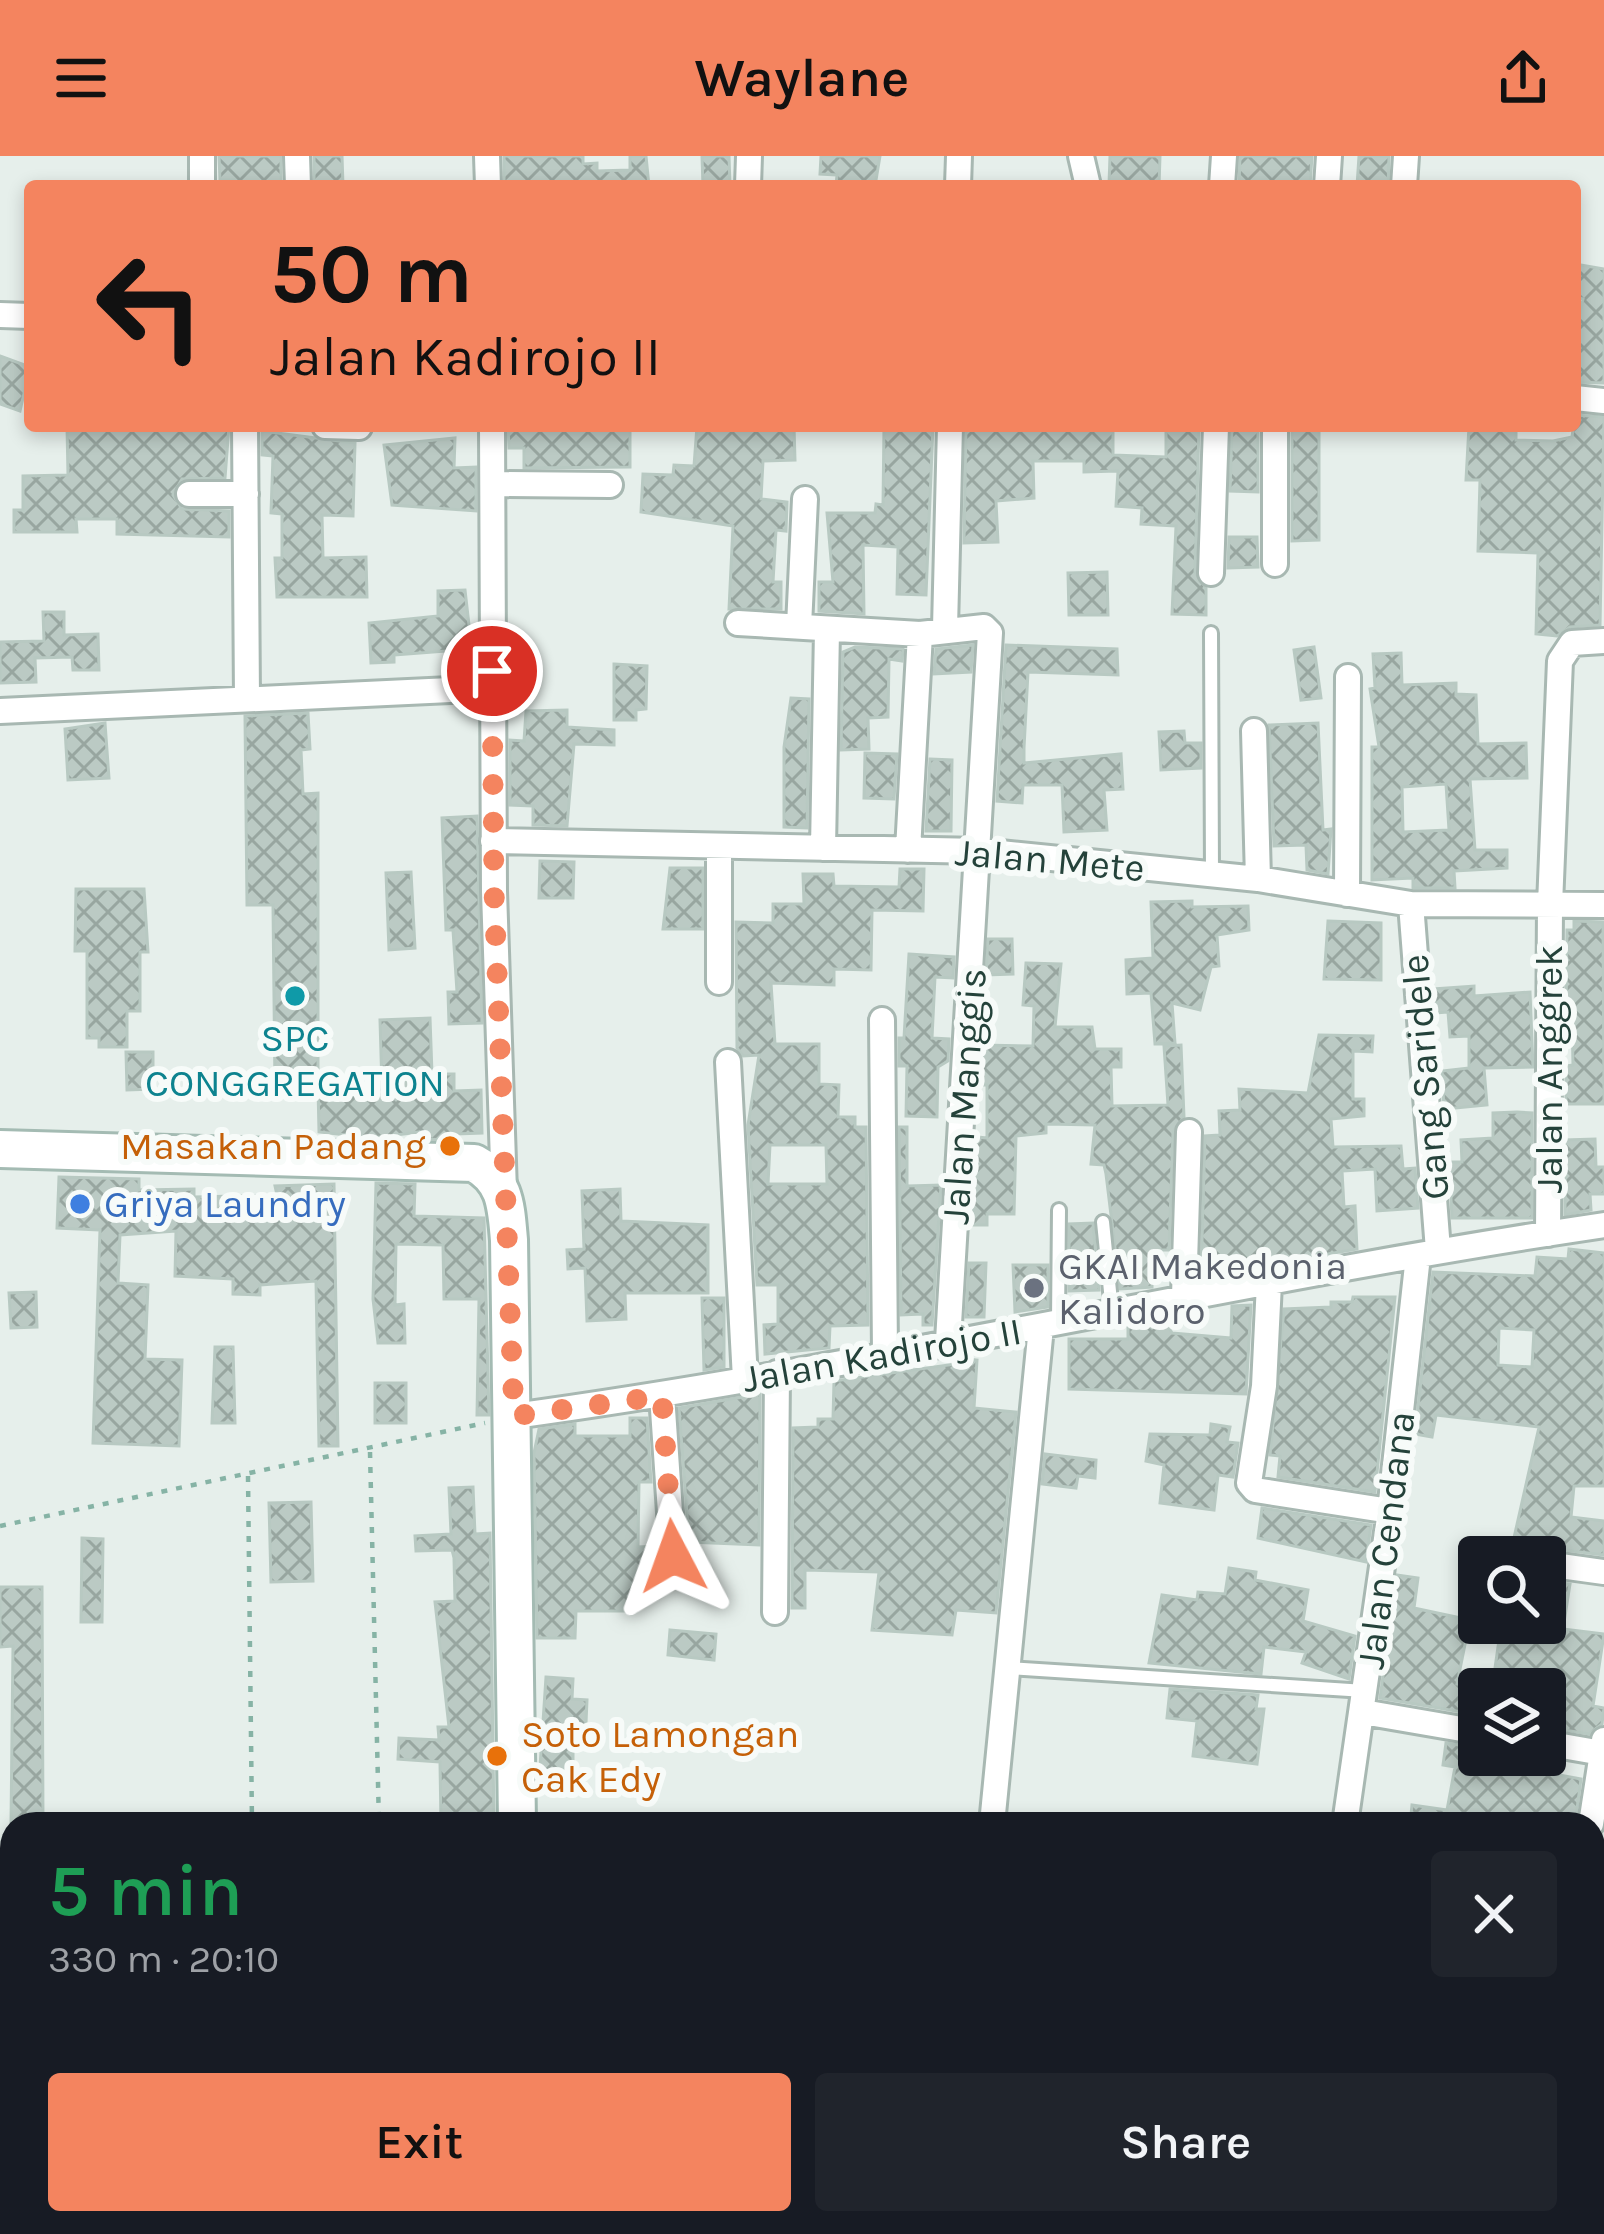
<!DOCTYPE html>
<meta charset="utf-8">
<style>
:root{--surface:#171b24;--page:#20242c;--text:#f1f3f6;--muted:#9ea1a6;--accent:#f4845f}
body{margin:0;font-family:Karla,sans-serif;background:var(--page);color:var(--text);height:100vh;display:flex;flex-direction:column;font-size:45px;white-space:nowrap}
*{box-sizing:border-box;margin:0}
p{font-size:39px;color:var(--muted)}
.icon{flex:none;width:66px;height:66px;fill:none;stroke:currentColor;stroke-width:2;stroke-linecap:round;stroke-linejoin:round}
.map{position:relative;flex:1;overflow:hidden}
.details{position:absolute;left:0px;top:1656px;width:1605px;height:423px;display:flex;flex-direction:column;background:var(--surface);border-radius:36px 36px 0 0;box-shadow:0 6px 18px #0003}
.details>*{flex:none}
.top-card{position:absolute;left:24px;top:24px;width:1557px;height:252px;border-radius:12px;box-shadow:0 6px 18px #0003;background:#f4845f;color:#111;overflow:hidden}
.controls{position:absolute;left:1458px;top:1380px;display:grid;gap:24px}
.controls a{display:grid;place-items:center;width:108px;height:108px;border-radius:12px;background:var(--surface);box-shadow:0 6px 18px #0003;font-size:60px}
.pin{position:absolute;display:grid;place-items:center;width:102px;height:102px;color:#fff;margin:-51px;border:6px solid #fff;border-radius:50%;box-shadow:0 3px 12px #0007}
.me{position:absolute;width:132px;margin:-66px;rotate:356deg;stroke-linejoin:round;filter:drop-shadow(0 0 9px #0008)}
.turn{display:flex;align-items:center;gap:42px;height:252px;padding:0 48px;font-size:54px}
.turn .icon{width:156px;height:156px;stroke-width:2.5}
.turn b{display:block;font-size:84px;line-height:102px}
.round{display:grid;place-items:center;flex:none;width:126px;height:126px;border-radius:12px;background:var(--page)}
.summary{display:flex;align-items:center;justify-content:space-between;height:204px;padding:0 48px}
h1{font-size:72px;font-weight:600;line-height:90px;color:#1e9e55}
.cta{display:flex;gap:24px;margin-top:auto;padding:24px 48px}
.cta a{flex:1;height:138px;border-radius:12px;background:var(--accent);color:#111;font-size:48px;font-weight:600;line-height:138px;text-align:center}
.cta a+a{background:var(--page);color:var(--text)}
header{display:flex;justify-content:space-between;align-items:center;height:156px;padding:0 48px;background:var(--accent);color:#111;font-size:54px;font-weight:600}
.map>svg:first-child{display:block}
.building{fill:url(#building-cross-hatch);stroke:#b8c9c2;stroke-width:3;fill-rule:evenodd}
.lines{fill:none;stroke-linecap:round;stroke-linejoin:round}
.lane-casing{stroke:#a8b8b2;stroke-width:18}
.street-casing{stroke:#a8b8b2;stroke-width:30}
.secondary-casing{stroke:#a4bbb3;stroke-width:42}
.path{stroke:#86b3a5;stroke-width:4.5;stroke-dasharray:6 9;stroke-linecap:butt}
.lane{stroke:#fff;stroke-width:12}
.street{stroke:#fff;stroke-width:24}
.secondary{stroke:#fff;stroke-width:36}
.route{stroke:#f4845f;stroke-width:21;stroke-dasharray:0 37.8}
.culture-dot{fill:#0f9aa8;stroke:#f7fbf9;stroke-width:4.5}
.food-dot{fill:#e8710a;stroke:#f7fbf9;stroke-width:4.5}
.shop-dot{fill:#3f7fe0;stroke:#f7fbf9;stroke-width:4.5}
.worship-dot{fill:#6b7280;stroke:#f7fbf9;stroke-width:4.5}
.labels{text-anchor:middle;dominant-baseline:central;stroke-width:12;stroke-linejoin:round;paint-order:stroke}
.street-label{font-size:39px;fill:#24423a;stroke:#f7fbf9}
.culture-label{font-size:39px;fill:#0d838f;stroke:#f7fbf9}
.food-label{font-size:39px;fill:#c56008;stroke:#f7fbf9;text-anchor:end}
.shop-label{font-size:39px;fill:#366cbe;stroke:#f7fbf9;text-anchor:start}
.worship-label{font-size:39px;fill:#5b616d;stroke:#f7fbf9;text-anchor:start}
</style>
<header><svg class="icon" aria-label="menu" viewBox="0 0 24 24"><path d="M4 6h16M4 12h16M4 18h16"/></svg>Waylane<svg class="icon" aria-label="share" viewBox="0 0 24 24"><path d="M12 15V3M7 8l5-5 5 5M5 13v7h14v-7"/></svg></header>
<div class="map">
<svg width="1604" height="2078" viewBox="0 0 1604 2078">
<defs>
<pattern id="building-cross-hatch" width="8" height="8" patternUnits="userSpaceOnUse" patternTransform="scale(3)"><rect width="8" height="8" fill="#bbcac4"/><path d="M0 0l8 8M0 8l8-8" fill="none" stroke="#98a6a0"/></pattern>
</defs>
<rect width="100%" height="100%" fill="#e6efeb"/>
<path class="building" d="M219 0H281V30H234V24H220Z
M314 0H342L343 30H314Z
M504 0H583V8L597 7V15L630 14V0H646L649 30H504Z
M702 0H729L730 30H703Z
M821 0H880L875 30H836L837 19 820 18Z
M1110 0H1160L1159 30 1109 29Z
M1240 0H1312L1310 30H1239Z
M1359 0H1389L1388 30H1357Z
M1575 108 1604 113V227L1575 226V183L1583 143 1578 142Z
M0 200 30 211 20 255 0 248Z
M1575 259 1604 261 1600 469 1570 471 1557 480 1536 478 1538 397 1478 395 1480 324H1466L1469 270H1516V284L1553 285 1572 281Z
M67 270H229L225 322 182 323 173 339 182 353 229 355V381L117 378V363H76L77 376H14V354H23V320L68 319Z
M584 270H630V311L524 312V292H509L508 271Z
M697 270H794L795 304 763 305 761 343 787 346 786 375 776 374 773 426H781V453H729L733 370 641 356 643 318 673 319 674 309 694 310Z
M884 270H933L926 439 897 438 898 391 863 389 864 458 819 455V426H833L827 357H875L876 348 883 349Z
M966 270H1113V299L1166 301V270H1199L1195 416 1206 432V459L1172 458 1176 370 1141 368 1142 352 1116 350 1118 315 1084 316V305H1033L1034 342 996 345 998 386 964 387Z
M1232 270H1258V336L1230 335Z
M1292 270H1319V384L1292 385Z
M262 275 355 287 353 360 322 359 323 402 366 401 367 441H277L275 402H282V358L271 357 273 300 262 299Z
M455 282 454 312 476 311V355L392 349 384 289Z
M1229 381H1257L1258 411 1228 412Z
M1107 416 1108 459H1069L1068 417Z
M465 434 473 504 446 505V495L394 499V506L371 507 369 467 438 460V435Z
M43 456H64V479L98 478 99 514H73L72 501 35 502 36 526 0 527V486L44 485Z
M973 489 971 516 934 518 936 493Z
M1006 489 1117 493 1118 519 1028 516 1024 592V607L1121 598 1123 633 1104 634 1107 674 1064 676 1062 629H1023L1022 647 997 645Z
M855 491 903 493 902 505 889 503 888 561 868 562 869 593 841 594 843 496Z
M1314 491 1321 542 1301 544 1294 494Z
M1401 497 1402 529 1456 527V538L1476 539 1478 588 1526 587 1527 622 1470 623 1475 694H1507V712L1454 715 1455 732H1413V722L1372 724V591H1379L1370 533 1375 532 1373 498ZM1446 628 1449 674 1403 676 1402 631Z
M614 508 647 510 646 553 636 554V564H614Z
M791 542 809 543 807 672 784 671V591Z
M567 554V571L614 574V589L574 588 567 670 533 669V650L510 649V584L524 585 526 555Z
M308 557 310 593 301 594 303 638 318 637V931L275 932 273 749H247L245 560Z
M105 567 109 622 68 624 65 573Z
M1318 567 1323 674 1331 673 1328 718 1307 714 1306 689 1274 690 1269 569Z
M1184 575 1185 587H1201V612L1161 614 1159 576Z
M865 597 897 598 894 643 864 642Z
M930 603 952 604 951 675H926Z
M477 660 482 867 449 868 448 836H457L453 774H446L442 662Z
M540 705 574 706 573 742H539Z
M670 712H703V773H663Z
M900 713H924L923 755 872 754 871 814 834 813V829L771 827 775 888H819V928L839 929 838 961H855V971H866L868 1169 830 1170 829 1192 765 1198 764 1169 778 1168V1129H757L748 969 759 899 743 900 737 892 736 766 773 767V748H804L803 718H833L834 730 899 731ZM770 989H826L827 1028H768Z
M411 716 415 792 389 794 386 717Z
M76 733H144L148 796H140V855H127V891H99V882H87V795H75Z
M1192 745V751L1248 750 1249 774 1217 779 1219 810 1211 811 1200 854 1172 847 1175 887 1155 888 1151 837 1127 838 1126 804 1153 802 1151 746Z
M1328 765 1381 767V824L1324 823Z
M1574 765 1603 766 1604 948H1566V910L1573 909 1572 860H1566L1567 774H1574Z
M988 783H1012L1013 818 986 819Z
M909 798 954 801 953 822 935 821 932 882 949 883 948 905 938 911 937 961 906 960 907 910H899V882H904Z
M1026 807 1061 808 1055 871H1092L1095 893H1121V911H1111L1112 950 1168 949 1164 890 1181 889 1184 961 1173 976 1169 1094H1160L1162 1122H1152V1131L1120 1133 1106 1018 1104 1009 1091 1008 1095 969 1046 968V977L1016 980 1014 1058H987V1069H971L977 981 987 982V929H980L982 889 1033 890 1034 850 1023 849Z
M1474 830V840L1530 836 1533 911 1484 912 1487 949 1444 953 1442 915 1469 912V880L1450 881 1448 856 1436 857 1434 833Z
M430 862 432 918H454V935L481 934 482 977 455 978 456 984 419 983V976L373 982 319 976 318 931 337 930V939H376V931H382L380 864Z
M1319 879 1373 880 1372 896 1353 895V943H1364V960L1331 963 1333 991 1401 990 1403 1013 1415 1012 1418 1052 1377 1055 1375 1013 1342 1015 1344 1051 1355 1050 1357 1093 1201 1120 1205 980 1220 979 1219 955 1240 954 1239 933 1308 937Z
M126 896H153V933L127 934Z
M1517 956 1532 957V1062H1452L1449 1006H1462L1461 984 1493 982V957Z
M899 971H907V1030L941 1029 932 1169H923V1158L901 1159Z
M1595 983 1596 1011H1604V1038H1590L1591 1054 1565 1059V984Z
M59 1021 139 1023V1034L194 1033V1041L277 1039 275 1030 334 1028 338 1290H319L316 1125 260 1129V1139L233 1138V1123L175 1120 176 1075 120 1079 118 1127 148 1129 145 1203 182 1204 179 1290 93 1287 100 1074 57 1072Z
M376 1027 415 1028 414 1060 484 1062 489 1259H477L479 1143H444L443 1089 396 1088 395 1149 404 1148 405 1187H378L373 1143Z
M620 1033 621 1065 708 1069V1137H625L626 1163 587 1165 585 1112 568 1113 567 1094 584 1093 582 1035Z
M1093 1067 1099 1134 1069 1135V1068Z
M1569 1093 1604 1097V1330H1574L1571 1361 1604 1365V1399L1548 1392 1533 1399 1511 1395 1539 1271 1436 1259 1432 1281 1415 1278 1433 1116 1535 1120 1537 1101 1568 1103ZM1499 1172 1534 1174 1532 1211 1498 1209Z
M969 1107H986L984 1161H966Z
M1013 1109H1048V1151L1015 1156Z
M36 1136 37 1171 11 1172 9 1137Z
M1353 1141H1395L1375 1336 1278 1321 1280 1300 1270 1299 1284 1153 1331 1151V1146H1352Z
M702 1142H724V1211L704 1214Z
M1251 1149 1246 1238 1069 1233V1183H1128V1170L1164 1163 1172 1177 1231 1182 1232 1150Z
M215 1191H233L235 1267H212Z
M958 1202 977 1204 974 1252 1016 1256 996 1457 956 1454 952 1479 872 1474 879 1416 805 1414V1452H792L793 1272 818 1271V1263H833L834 1225 956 1208Z
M375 1227H406V1267H375Z
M760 1238 759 1389 689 1386 679 1252Z
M630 1262H647L651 1326H639L638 1391 656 1390 661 1431 636 1432V1455H576L575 1482H537L534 1297 539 1273 575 1268V1280H630Z
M1211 1268 1230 1271 1227 1286 1238 1287 1233 1321 1218 1319 1214 1354 1160 1347 1164 1309 1146 1305 1150 1278 1210 1279Z
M1045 1298 1096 1304 1095 1322 1078 1320 1076 1332 1042 1328Z
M473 1331 475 1378 490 1377 494 1668H441L440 1606 398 1603 399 1582 439 1584 438 1571H449L435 1446 455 1445 454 1402 452 1394 416 1395 415 1380 451 1378 449 1332Z
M311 1346 313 1425 271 1426 269 1347Z
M1262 1352 1371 1369 1366 1406 1258 1382Z
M82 1382 103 1383 102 1466H81Z
M1229 1412 1256 1416 1255 1424 1308 1434 1303 1465 1355 1480 1349 1523 1302 1507 1306 1496 1264 1491 1261 1518 1149 1507 1162 1439 1197 1444 1198 1436 1225 1438Z
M1397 1419 1418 1422 1414 1452 1470 1464 1457 1528 1479 1531V1559L1380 1542Z
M1545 1425 1570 1428 1563 1473 1604 1478 1593 1550 1604 1552 1602 1568 1589 1578 1545 1571V1533H1518L1520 1515 1495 1512 1500 1477 1526 1480 1528 1467H1545Z
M0 1431H42L43 1668H11L13 1490 0 1491Z
M670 1474 716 1478 714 1504 668 1499Z
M546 1521 573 1523 572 1543 587 1544 585 1590 573 1589V1626H539Z
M1170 1533 1258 1539 1256 1553H1264L1257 1608 1193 1600 1197 1565 1167 1562Z
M1446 1587 1479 1592V1599L1534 1602 1532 1614 1581 1623 1575 1668H1410L1412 1649 1447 1654 1455 1611 1443 1609Z"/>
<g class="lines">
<defs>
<path id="lane" d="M1211 477 1212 718
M1103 1066 1112 1155
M1058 1166 1059 1054
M1008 1512 1365 1535"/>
<path id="street" d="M202 0V30
M297 0 298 30
M487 0 488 30
M1081 0 1088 30
M748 30 749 0
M958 30 959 0
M1222 30 1224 0
M1327 30 1329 0
M1404 30 1406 0
M0 159 30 160
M1575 242 1604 245
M245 270 247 543
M325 270 359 271
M492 270 494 735 504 1036
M1275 270V408
M494 328 610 329
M189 338H246
M1211 417 1216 270
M738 467 920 478 984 471 990 477 948 1185
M799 470 805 343
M945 472 950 270
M0 555 493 532
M1254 575 1258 723
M493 685 981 695 1258 723 1411 748 1604 749
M823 692 827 474
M908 694 920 478
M1347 738 1348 521
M1411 748 1438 1094
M719 826V690
M882 864 885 1197
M728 906 745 1223
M1548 1078 1550 749 1560 505 1572 487 1604 485
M1269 1127 1264 1230 1249 1327 1255 1334 1390 1355
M1184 1140 1189 976
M662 1239 673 1400
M514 1260C880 1210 1239 1123 1604 1069
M1546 1408 1604 1416
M775 1456 777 1217
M1363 1556 1479 1576
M1545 1587 1602 1597
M992 1668 1041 1171
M1345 1668 1390 1355 1418 1100
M1591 1668 1604 1584
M1593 1744 1604 1745
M1593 1857 1604 1858
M0 1870H12
M0 2045 12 2047
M1216 2067 1277 2078
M56 2078 72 2067
M184 2078V2067
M492 2078 493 2067
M778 2078 779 2067
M913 2078 915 2067
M1094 2078 1096 2067
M1496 2078 1498 2067"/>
<path id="secondary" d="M0 993 474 1007C506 1024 506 1051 509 1084L517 1668
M1593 2047 1604 2049"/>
</defs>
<use href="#lane" class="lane-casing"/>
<use href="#street" class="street-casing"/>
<use href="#secondary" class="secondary-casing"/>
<path class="path" d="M370 1296 379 1668
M248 1320 252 1668
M0 1370 485 1267"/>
<use href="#lane" class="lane"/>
<use href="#street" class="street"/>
<use href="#secondary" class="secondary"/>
</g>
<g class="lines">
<path class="route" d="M492 515 494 735 514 1260 662 1240 673 1400"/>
</g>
<circle class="culture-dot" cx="295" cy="840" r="12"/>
<g class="food-dot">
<circle cx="450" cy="990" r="12"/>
<circle cx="497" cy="1600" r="12"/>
</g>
<circle class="shop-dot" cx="80" cy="1048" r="12"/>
<circle class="worship-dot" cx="1034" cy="1132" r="12"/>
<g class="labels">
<g class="street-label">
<text transform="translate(1050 704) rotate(5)">Jalan Mete</text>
<text transform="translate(1549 913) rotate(-90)">Jalan Anggrek</text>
<text transform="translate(1425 921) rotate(-95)">Gang Saridele</text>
<text transform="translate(964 940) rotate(-86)">Jalan Manggis</text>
<text transform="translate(882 1199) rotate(-10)">Jalan Kadirojo II</text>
<text transform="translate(1386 1384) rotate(-83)">Jalan Cendana</text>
</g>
<g class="culture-label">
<text x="295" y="882">SPC<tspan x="295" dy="45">CONGGREGATION</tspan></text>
</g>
<g class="food-label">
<text x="426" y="990">Masakan Padang</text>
<text x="521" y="1578" text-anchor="start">Soto Lamongan<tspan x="521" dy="45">Cak Edy</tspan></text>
</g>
<g class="shop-label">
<text x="104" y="1048">Griya Laundry</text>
</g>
<g class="worship-label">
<text x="1058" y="1110">GKAI Makedonia<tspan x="1058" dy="45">Kalidoro</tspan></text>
</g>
</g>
</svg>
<div class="controls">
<a><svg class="icon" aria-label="search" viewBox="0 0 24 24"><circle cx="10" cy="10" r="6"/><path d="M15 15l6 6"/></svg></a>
<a><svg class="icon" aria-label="layers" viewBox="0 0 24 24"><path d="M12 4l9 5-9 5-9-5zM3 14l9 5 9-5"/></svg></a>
</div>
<div class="pin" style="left:492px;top:515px;background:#d93025"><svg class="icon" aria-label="arrive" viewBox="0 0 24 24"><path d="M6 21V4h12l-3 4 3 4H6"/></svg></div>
<svg class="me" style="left:673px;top:1400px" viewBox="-20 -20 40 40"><path d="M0-17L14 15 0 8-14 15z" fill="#f4845f" stroke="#fff" stroke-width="4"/></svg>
<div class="top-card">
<div class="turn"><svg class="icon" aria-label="left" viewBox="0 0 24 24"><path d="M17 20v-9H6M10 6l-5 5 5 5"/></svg><div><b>50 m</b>Jalan Kadirojo II</div></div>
</div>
<section class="details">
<div class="summary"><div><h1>5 min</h1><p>330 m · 20:10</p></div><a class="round"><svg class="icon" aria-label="close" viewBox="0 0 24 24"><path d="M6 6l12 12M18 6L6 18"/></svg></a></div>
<div class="cta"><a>Exit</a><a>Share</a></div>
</section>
</div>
